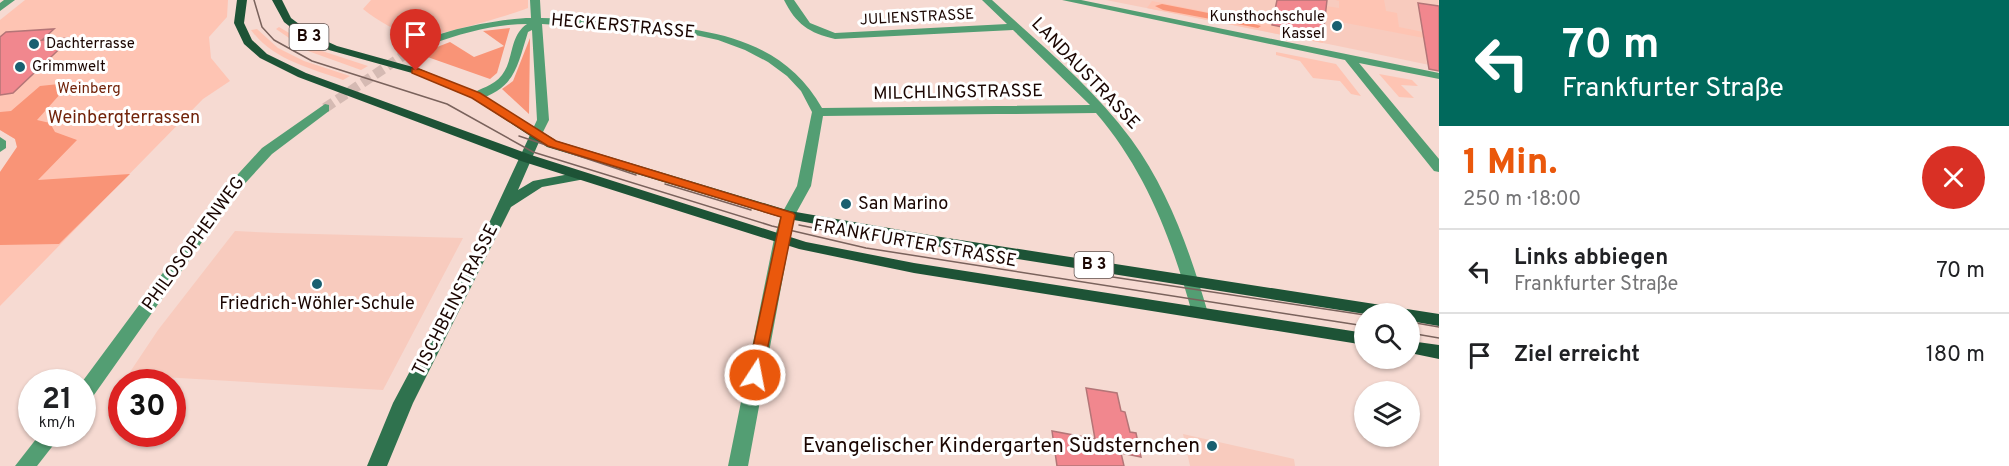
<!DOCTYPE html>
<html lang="de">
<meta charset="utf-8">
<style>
:root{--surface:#fff;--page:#f6f6f6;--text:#202124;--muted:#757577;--line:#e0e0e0;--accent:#ea580c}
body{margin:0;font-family:Overpass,sans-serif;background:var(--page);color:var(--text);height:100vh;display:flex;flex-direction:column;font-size:22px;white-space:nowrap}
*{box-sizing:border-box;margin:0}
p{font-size:20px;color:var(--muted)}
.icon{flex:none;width:33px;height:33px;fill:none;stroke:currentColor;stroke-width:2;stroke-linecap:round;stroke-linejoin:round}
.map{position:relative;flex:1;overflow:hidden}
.drawer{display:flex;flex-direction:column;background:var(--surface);width:570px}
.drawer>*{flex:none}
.banner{background:#00695c;color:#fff;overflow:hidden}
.buttons{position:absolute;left:1354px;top:303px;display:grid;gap:12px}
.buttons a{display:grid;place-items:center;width:66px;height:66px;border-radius:50%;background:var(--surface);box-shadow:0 2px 4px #0004;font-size:30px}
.speed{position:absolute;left:18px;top:369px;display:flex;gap:12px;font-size:30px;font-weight:700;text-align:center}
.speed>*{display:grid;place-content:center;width:78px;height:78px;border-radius:50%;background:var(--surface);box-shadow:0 2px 4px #0004;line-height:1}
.speed small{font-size:15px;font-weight:400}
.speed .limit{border:9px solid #d22;background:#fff;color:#111}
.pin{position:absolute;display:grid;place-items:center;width:51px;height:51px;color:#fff;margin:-62px -26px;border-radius:50% 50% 50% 0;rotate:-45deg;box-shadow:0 0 6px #0007}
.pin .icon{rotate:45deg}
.me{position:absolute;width:66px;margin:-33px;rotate:11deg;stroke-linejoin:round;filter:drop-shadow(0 0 4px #0008)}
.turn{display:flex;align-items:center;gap:21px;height:126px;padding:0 24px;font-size:27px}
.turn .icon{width:78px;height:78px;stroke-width:2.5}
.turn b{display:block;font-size:42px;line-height:51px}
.round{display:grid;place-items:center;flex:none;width:63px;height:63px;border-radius:32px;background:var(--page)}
.summary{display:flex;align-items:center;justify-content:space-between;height:102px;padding:0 24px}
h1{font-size:36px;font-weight:800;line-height:45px;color:var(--accent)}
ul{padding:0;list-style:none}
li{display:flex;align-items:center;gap:18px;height:84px;padding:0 24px;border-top:2px solid var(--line)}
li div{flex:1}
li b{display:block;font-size:22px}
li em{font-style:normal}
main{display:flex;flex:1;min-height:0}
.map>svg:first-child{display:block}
.built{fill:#f8cbbe}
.green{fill:#fec4b3}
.forest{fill:#f99477}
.building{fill:#f1878e;stroke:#b47577;stroke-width:1.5}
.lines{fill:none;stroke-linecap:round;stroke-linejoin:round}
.street-tunnel{stroke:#d5bab3;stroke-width:10;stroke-dasharray:10 5;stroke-linecap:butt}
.street{fill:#539e73;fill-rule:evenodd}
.secondary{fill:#2f724e;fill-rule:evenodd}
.primary{fill:#1d5336;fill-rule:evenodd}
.tram{stroke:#7a625c;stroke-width:1.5}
.route{fill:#ea580c;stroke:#983908;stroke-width:1.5}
.poi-dot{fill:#185f70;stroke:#fff;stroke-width:2}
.labels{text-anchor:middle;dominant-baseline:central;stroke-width:6;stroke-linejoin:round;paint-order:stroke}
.far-poi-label{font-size:15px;fill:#1b0602;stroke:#fff;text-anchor:start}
.far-street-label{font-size:15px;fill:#1b0602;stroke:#fff}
.far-park-label{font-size:15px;fill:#72240b;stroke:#fff}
.shield{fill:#fff;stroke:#5f514e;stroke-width:1.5}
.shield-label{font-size:16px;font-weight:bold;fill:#1b0602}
.street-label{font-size:18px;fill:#1b0602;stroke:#fff}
.park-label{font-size:18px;fill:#72240b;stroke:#fff}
.poi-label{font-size:18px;fill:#1b0602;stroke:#fff;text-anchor:start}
.near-poi-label{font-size:21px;fill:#1b0602;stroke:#fff;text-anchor:end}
</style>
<main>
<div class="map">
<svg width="1439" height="466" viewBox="0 0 1439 466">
<rect width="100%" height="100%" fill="#f6dad2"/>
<path class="built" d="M1106 0H1439V67L1338 46Z
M235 231 278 233 463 238 383 390 128 375 158 330Z
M1183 434 1294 459 1295 466H1190Z"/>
<path class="green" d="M25 0H228L227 17 209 37 211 58 230 81 203 99 0 306V172L17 147 15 139 0 130V20Z
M371 0H528V8C514 14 428 39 416 37 397 32 378 21 363 9Z
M1335 0H1384L1386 11 1397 13 1399 27 1423 32 1424 38 1325 19 1326 6 1339 8V1Z
M1152 1 1323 35V43L1147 8Z
M279 27 316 49 368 66 361 70 308 51 276 29Z
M257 29 278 48 304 61 350 76 343 80C310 68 273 60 251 30Z
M1276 52 1336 64 1361 96 1351 94 1340 81 1313 78 1300 61 1276 55Z
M1379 74 1412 80 1418 86 1401 85 1414 98 1399 97Z"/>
<path class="forest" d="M1162 4 1234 18 1261 26 1258 28 1163 10 1155 6Z
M510 28 497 73 490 79 419 54 450 42 474 57 504 46 483 31Z
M530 38 529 114 502 89 513 81Z
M59 84 62 92 37 120 50 123 55 132 77 140 38 180 130 174 59 244 0 245V172L17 147 15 139 0 130V112L11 111 40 86Z"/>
<path class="building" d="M1277 0H1327L1323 35 1272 25Z
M1418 3 1439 6V71L1429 69Z
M54 29 42 40 71 38 13 93 0 95V37L6 32Z
M1086 388 1117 393 1121 411 1125 412 1130 432 1136 433 1141 457 1121 453 1124 466H1057L1052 431 1095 439Z"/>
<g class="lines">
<path class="street-tunnel" d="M325 108 407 53"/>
<path class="street" d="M4 0H15L0 11V3Z
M530 0H540L541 18C570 18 600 21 629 23 704 28 782 36 822 108L1090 105 1013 30 835 39C809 33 796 24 784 0H794L810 23 835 33 1007 24 982 0H992C1040 44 1092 86 1131 139 1169 191 1190 252 1208 313L1206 317H1194L1192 313C1172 240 1146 171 1096 113L823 116 811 186 795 215 790 239 748 466H728L774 239 781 215 797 186 812 112 801 91 787 76 768 62 745 50 718 40 686 33 542 24 549 120 540 138 536 139 530 135 537 120 532 30 528 32C517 67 515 89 476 100L470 96C480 87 493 87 502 75 514 60 509 36 527 24 497 24 461 33 433 44 424 47 416 53 407 56L402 53C423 32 501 18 531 18Z
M1062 0H1081L1439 73V79L1359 63 1439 159V172L1434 171 1345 60Z
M325 104 329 105V111L272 154 238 191 89 402 82 404V382L228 185 262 148Z
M0 137 6 141V148L0 152Z
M40 434H62L37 466H15Z"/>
<path class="secondary" d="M536 131 542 135 518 190 533 181 580 172 587 176 585 179 542 187 511 207 413 403 387 466H367L393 403 490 221 530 135Z"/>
<path class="primary" d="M237 0H247L244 23 252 40 267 54 306 73 531 155 806 242 914 263 1365 333V345L914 273 799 249 521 161 298 77 260 58 244 44 234 23Z
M272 0H282L291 18 315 36 337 46 420 69 480 94 557 141 790 211 941 237 1439 314V326L1410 321V314H1365L941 247 783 218 547 147 472 98 412 73 329 50 307 40 284 22Z
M1410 341 1439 345V359L1410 353Z"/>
<path class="tram" d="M254 0 262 27 274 40 312 61 447 104 533 152 772 226 866 248 1365 326
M519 136 636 175
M665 184 751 210
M799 225 873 240
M1086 273 1365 315
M1410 322 1439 327
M1410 333 1439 338"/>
</g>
<path class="route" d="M412 69H419L480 93 556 141 793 213 795 215 761 380 755 381 749 380 747 375 781 217 548 146 472 98 412 73Z"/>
<g class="poi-dot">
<circle cx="1337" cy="26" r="6"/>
<circle cx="34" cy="44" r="6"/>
<circle cx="20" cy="67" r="6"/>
<circle cx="846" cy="204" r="6"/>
<circle cx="317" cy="284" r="6"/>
<circle cx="1212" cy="446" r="6"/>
</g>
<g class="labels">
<g class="far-poi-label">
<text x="1325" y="17" text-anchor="end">Kunsthochschule<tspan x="1325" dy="17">Kassel</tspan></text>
<text x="46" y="44">Dachterrasse</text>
<text x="32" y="67">Grimmwelt</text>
</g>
<g class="far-street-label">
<text transform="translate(917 18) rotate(-3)">JULIENSTRASSE</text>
</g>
<g class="far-park-label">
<text x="89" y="89">Weinberg</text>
</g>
<g class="shield">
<rect x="289.5" y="24" width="39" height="26" rx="4.5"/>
<rect x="1074.5" y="252" width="39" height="26" rx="4.5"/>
</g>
<g class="shield-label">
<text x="309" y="37">B 3</text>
<text x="1094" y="265">B 3</text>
</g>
<g class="street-label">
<text transform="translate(623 27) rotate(5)">HECKERSTRASSE</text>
<text transform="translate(1085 74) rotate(46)">LANDAUSTRASSE</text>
<text transform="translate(958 93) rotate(-1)">MILCHLINGSTRASSE</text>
<text transform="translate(194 244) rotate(-54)">PHILOSOPHENWEG</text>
<text transform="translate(915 244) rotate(10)">FRANKFURTER STRASSE</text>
<text transform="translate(456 300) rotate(-63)">TISCHBEINSTRASSE</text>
</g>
<g class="park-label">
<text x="124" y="118">Weinbergterrassen</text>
</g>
<g class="poi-label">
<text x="858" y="204">San Marino</text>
<text x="317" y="304" text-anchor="middle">Friedrich-Wöhler-Schule</text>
</g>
<g class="near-poi-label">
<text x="1200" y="446">Evangelischer Kindergarten Südsternchen</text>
</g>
</g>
</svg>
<div class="buttons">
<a><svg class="icon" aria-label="search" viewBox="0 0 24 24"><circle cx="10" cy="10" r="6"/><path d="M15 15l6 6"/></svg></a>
<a><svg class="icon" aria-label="layers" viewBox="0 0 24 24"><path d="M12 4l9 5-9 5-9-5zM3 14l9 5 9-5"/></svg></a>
</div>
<div class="speed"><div>21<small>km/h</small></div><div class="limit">30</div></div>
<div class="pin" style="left:416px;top:71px;background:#d93025"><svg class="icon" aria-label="arrive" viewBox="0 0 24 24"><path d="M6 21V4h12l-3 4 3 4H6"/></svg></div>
<svg class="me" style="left:755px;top:375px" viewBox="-20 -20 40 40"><circle r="17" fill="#ea580c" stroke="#fff" stroke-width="3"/><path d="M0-11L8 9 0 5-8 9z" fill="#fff"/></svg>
</div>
<section class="drawer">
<div class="banner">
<div class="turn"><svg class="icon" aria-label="left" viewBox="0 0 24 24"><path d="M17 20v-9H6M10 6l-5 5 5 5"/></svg><div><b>70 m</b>Frankfurter Straße</div></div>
</div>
<div class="summary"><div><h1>1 Min.</h1><p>250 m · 18:00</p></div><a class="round" style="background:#d93025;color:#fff"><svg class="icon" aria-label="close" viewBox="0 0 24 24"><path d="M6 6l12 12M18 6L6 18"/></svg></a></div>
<ul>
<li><svg class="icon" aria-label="left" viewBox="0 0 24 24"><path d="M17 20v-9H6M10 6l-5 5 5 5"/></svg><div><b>Links abbiegen</b><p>Frankfurter Straße</p></div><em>70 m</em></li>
<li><svg class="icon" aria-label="arrive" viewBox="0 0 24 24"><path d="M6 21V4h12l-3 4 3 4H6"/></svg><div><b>Ziel erreicht</b></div><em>180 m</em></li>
</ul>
</section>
</main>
